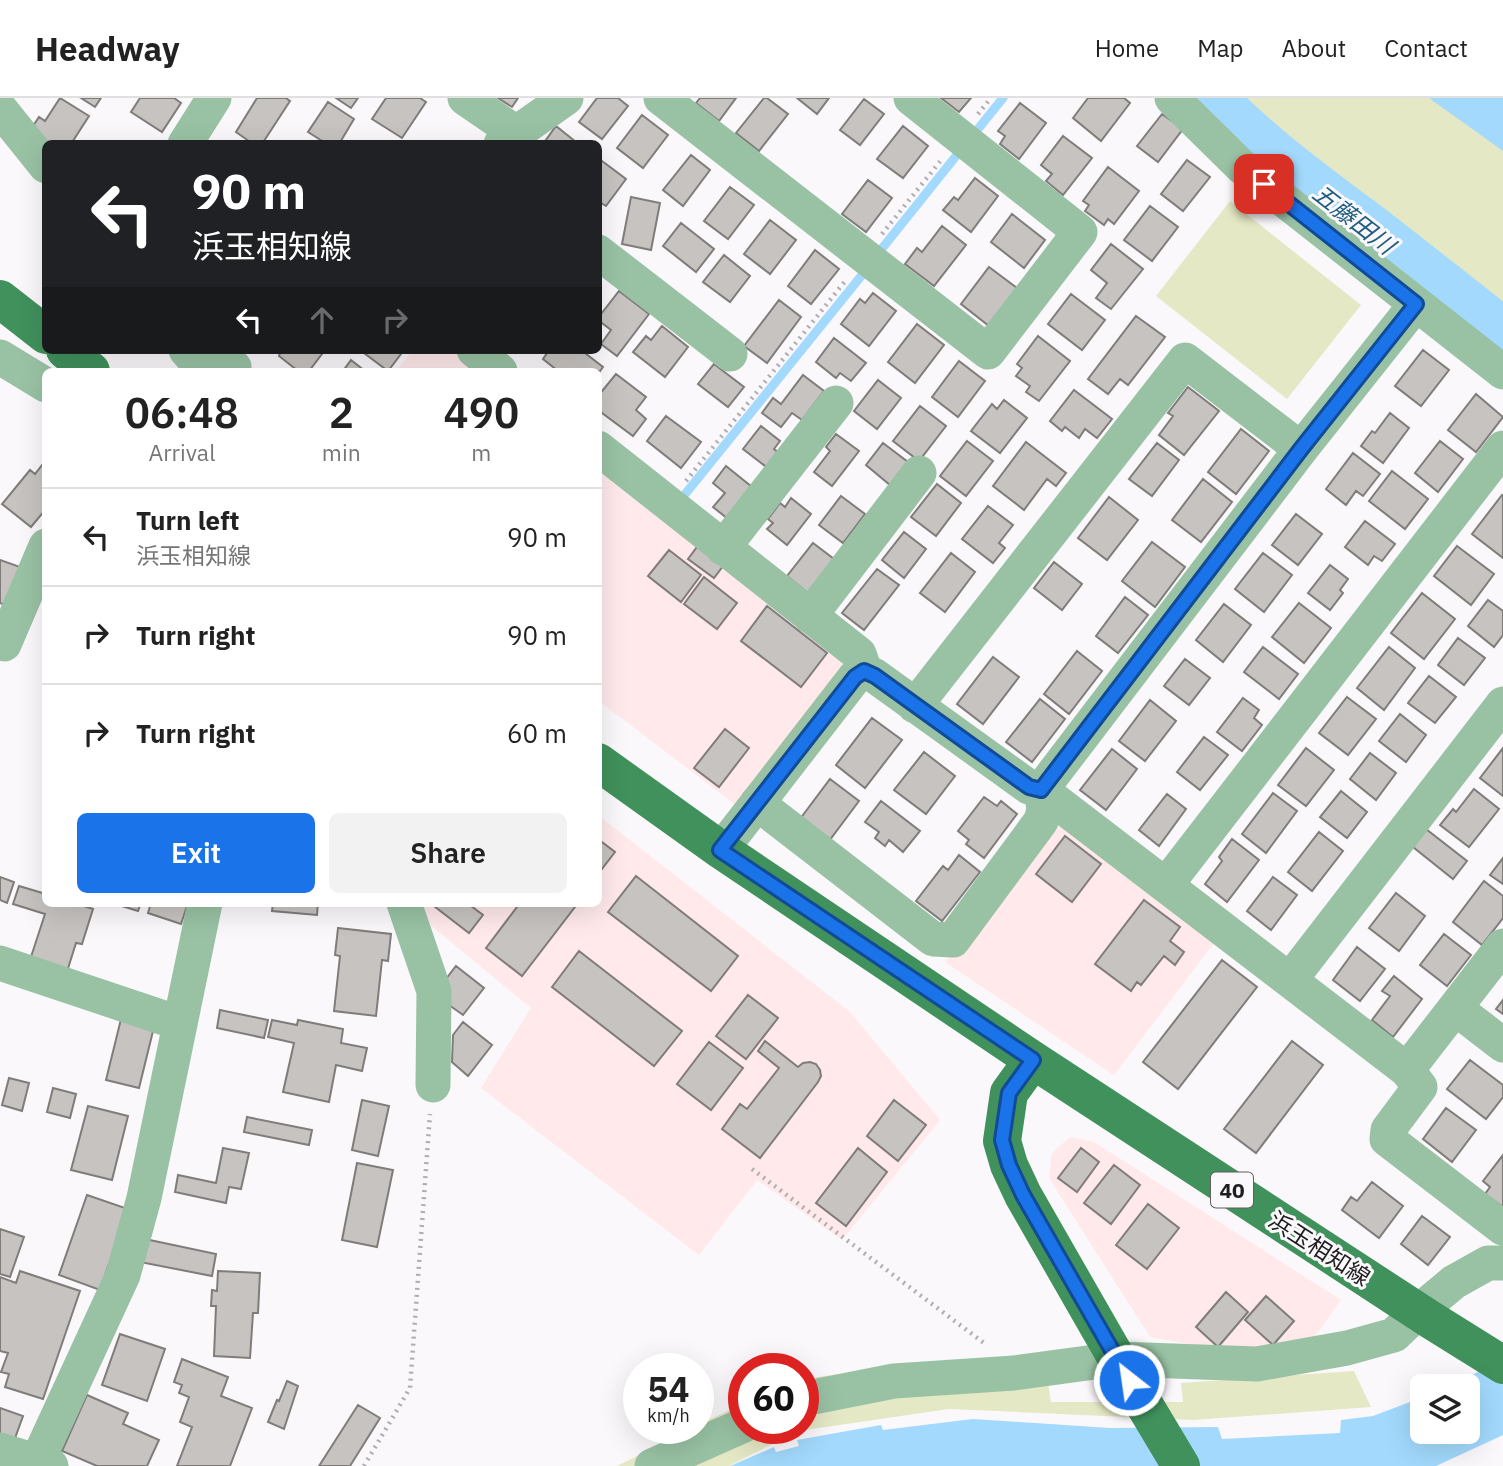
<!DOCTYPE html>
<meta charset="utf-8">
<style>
:root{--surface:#fff;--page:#f2f2f2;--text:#222;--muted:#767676;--line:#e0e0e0;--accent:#1a73e8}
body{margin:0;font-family:"IBM Plex Sans","Noto Sans JP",sans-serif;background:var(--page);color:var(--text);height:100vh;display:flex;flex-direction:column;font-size:26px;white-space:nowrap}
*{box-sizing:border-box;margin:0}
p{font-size:23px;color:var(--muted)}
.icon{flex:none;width:38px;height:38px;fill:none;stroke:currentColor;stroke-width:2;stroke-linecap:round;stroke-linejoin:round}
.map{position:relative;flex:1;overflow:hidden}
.side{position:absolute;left:42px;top:270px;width:560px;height:539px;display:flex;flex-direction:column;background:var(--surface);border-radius:10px;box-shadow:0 7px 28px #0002}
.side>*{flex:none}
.top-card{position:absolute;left:42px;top:42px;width:560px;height:214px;border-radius:10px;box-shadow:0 7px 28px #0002;background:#202124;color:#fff;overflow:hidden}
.controls{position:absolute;left:1410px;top:1276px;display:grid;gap:14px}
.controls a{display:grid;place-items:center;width:70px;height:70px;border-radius:10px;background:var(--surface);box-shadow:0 7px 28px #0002;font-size:35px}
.speed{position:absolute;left:623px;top:1255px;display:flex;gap:14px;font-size:35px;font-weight:700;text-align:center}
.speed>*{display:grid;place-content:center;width:91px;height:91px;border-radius:50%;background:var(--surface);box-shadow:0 7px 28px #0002;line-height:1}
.speed small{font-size:18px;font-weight:400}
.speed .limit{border:10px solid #d22;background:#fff;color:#111}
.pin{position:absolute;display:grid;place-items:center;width:60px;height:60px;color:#fff;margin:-30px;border-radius:14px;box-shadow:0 4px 10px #0006}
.me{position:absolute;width:77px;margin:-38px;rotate:330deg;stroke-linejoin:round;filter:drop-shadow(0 0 5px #0008)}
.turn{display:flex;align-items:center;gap:24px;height:147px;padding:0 35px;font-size:32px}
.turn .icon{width:91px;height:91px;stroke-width:2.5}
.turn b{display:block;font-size:49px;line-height:60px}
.lanes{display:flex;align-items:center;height:66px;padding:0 35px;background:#0003;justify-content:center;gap:35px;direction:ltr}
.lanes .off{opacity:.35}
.eta{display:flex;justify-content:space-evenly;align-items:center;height:119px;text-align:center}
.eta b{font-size:42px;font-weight:600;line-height:49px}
.button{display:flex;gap:14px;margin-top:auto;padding:14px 35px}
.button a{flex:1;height:80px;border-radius:10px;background:var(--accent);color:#fff;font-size:28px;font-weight:600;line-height:80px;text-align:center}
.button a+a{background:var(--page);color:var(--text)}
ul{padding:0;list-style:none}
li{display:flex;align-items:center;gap:21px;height:98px;padding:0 35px;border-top:2px solid var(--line)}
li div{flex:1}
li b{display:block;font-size:26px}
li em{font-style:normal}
header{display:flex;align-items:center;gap:42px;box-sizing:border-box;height:98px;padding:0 35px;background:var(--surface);border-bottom:2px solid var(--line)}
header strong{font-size:33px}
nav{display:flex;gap:38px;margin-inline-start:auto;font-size:24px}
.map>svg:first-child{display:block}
.commercial{fill:#ffe9ea}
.green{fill:#e5e8c5}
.water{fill:#a2d9fc}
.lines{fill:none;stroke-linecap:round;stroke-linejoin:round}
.stream{stroke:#a2d9fc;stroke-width:9}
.river{stroke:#a2d9fc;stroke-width:51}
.building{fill:#c7c3c1;stroke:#7f7c79;stroke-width:2}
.path{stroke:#afadaf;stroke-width:4.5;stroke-dasharray:2 5;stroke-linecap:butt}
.minor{stroke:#99c2a4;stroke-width:35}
.major{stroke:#40915c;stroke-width:38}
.route-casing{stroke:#114b97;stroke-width:18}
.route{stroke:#1a73e8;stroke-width:12}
.labels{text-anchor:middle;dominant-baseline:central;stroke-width:6;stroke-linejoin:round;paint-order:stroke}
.shield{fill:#faf8fb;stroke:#615f61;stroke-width:2}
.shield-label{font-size:21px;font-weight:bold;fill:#1f1e1f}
.street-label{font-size:23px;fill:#1f1e1f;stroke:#faf8fb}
.water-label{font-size:24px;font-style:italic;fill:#1f5e80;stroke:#faf8fb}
</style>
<header>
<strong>Headway</strong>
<nav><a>Home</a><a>Map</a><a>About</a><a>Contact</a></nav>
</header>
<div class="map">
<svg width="1503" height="1368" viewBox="0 0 1503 1368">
<rect width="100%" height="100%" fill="#faf8fb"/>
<path class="commercial" d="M413 252H457L484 273H396Z
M598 362 850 558 737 708 599 603Z
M599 718 850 914 940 1022 842 1142 757 1082 699 1157 481 990 531 910 428 825 416 805H598Z
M1055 718 1217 841 1114 977 945 864Z
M1070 1039 1094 1044 1341 1202 1313 1241 1252 1257 1150 1239 1049 1080 1052 1055Z"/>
<path class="green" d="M1238 0H1503V218L1301 59Z
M1230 103 1361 207 1287 301 1156 198Z
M899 1268 1048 1285 1051 1304H1183L1181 1285 1354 1273 1371 1309 1193 1322 949 1311 798 1333 729 1368H617L693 1330H698V1327L744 1305V1330H803V1284L817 1279Z"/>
<path class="water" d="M1429 0H1503V53Z
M1503 1259V1337L1436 1368H730L774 1349 776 1354 799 1348 797 1342 881 1327 883 1332 973 1321 1110 1330 1218 1329 1222 1341 1340 1335 1341 1322 1373 1318 1423 1299V1334H1468V1288H1450L1462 1283Z"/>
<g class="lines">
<path class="stream" d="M978 31 1003 0
M880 153 956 58
M686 395 862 177"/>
<path class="river" d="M1211 0C1258 49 1313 89 1368 130 1413 165 1458 200 1503 236"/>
</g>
<path class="building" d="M60 0 89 18 71 46H46L29 34 39 19 45 23Z
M81 0H101L95 9Z
M140 0H174L181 5 162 34 131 14Z
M257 0H286L290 3 262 46H253L236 34Z
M336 0H358L351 10Z
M386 0H420L426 4 402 40 372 21Z
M498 0H518L512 9Z
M597 0H618L628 8 602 41 579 24Z
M700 0H736L719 23 696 5Z
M764 0H767L788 16 759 53 736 35Z
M797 0H829L817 16Z
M941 0H971L959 14Z
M1088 0H1124L1130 5 1101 43 1073 20Z
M864 1 884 16 860 47 840 32Z
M328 4 354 21 339 46H327L308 34Z
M1020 5 1046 25 1019 61 1000 46 1005 38 998 33Z
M1162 16 1183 31 1158 64 1137 48Z
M642 17 668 37 643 70 617 50Z
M556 28 576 44 575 46H543Z
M903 28 928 48 903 80 877 61Z
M1063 38 1092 60 1063 97 1046 83 1052 76 1041 67Z
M691 57 710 72 683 108 663 92Z
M598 60 626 81 606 108 598 103Z
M1187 62 1210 79 1183 113 1161 96Z
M1108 69 1139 93 1114 126 1108 121 1104 127 1085 113 1089 107 1083 103Z
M975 80 998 98 971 134 943 112 954 99 958 102Z
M868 82 892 100 866 134 842 116Z
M730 89 754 107 728 141 704 123Z
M631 99 660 105 651 152 622 146Z
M1150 108 1178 129 1152 163 1124 142Z
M1012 116 1045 142 1024 170 991 144Z
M770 122 796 142 770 176 744 156Z
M681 125 714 151 696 174 663 148Z
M942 128 966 147 934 188 905 166 917 150 922 154Z
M1111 146 1143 171 1111 211 1096 200 1107 185 1091 172Z
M815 152 839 171 811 206 788 188Z
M724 157 750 178 730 204 703 184Z
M989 169 1017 190 989 228 961 206Z
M619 193 649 216 617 258 601 246 611 232 598 222V220Z
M873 195 896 213 869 248 841 226 860 201 865 205Z
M1071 196 1105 222 1082 252 1048 226Z
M779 202 801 219 767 265 744 248Z
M1136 218 1165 239 1128 287 1120 281 1108 296 1088 281Z
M917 226 944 247 915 285 888 264Z
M662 228 688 249 665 279 633 254 646 238 651 242Z
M1038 238 1070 263 1039 303 1026 294 1030 288 1016 278 1022 270 1017 266Z
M834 240 866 265 851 283 840 275 836 280 816 264Z
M281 252H325L309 273H298L279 258Z
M360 252H404L388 273Z
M549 252H581L603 269 598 276V273H558L543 261Z
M1423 252 1449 272 1421 308 1395 288Z
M351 262 365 273H343Z
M959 263 985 283 958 319 932 299Z
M714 266 744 289 728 309 698 286Z
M616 276 646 299 636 312 646 321 633 338 598 312V298Z
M803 277 824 293 802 322 792 315 781 329 762 315 773 300 781 306Z
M878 282 901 300 877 331 854 313Z
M1188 289 1219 313 1184 357 1159 337 1173 318 1168 315Z
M1074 292 1112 321 1097 340 1085 331 1079 340 1065 329 1062 333 1050 323Z
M1476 296 1503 319 1476 354 1448 332Z
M1004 302 1027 320 1000 355 971 333 992 306 997 311Z
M920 308 946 328 919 363 893 343Z
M1390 315 1409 330 1383 365 1361 348 1372 333 1375 335Z
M666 318 701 344 681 370 647 343Z
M761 328 780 343 774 351 780 356 769 371 743 351Z
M1241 331 1269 353 1236 396 1208 374Z
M836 336 859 353 832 388 814 374 830 353 826 349Z
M967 343 993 363 966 398 940 378Z
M1440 343 1463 361 1438 394 1415 375Z
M1026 344 1066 375 1056 388 1047 381 1024 412 993 388Z
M883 345 908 364 890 387 866 367Z
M1157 345 1179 362 1152 398 1129 381Z
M1353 355 1380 376 1363 398 1356 393 1346 407 1326 391Z
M46 362V411L31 429 2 406 30 372 35 376Z
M726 368 752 389 728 421 713 409 725 395 713 385Z
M1392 373 1428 401 1405 431 1369 403Z
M1203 381 1232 404 1201 444 1172 422Z
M937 386 961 405 936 438 911 419Z
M1502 397 1503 398V460L1472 436Z
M841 398 865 416 843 445 819 427Z
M1109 399 1138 422 1107 462 1078 440Z
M791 400 811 416 787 447 767 431 773 425 768 421 780 405 785 409Z
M988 408 1013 427 999 445 1005 450 993 465 962 441Z
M1296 416 1322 436 1298 467 1272 447Z
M1365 423 1395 446 1382 463 1374 458 1368 467 1345 449Z
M904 434 926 451 904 480 882 462Z
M1152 444 1185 469 1155 509 1122 483Z
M813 445 834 461 808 495 787 478Z
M1457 448 1494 476 1471 507 1434 478Z
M697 449 723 468 714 480 688 461Z
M669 452 701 477 681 504 648 478Z
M951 455 975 474 945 514 920 495Z
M1263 455 1292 477 1264 514 1235 491Z
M0 462 23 470 9 509 0 505Z
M1054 464 1082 486 1062 512 1034 490Z
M1330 467 1348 481 1340 492 1343 495 1330 512 1308 495Z
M877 471 899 487 864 532 842 515Z
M704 479 737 505 717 531 684 506Z
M1422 495 1455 521 1424 561 1391 535Z
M1125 499 1148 517 1118 555 1096 538Z
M1488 502 1503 513V537L1494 549 1468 528Z
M1299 505 1331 530 1304 565 1272 539Z
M1224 506 1251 527 1223 564 1196 542Z
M767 508 827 555 801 589 741 543Z
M1458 540 1485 560 1464 587 1438 567Z
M1263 549 1298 576 1279 601 1244 574Z
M1389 549 1415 570 1384 612 1357 590Z
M1077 553 1102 573 1069 616 1044 596Z
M993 559 1019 579 983 626 957 606Z
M1185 561 1210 580 1189 607 1164 588Z
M1429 578 1456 599 1435 625 1408 605Z
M1347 599 1376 621 1348 657 1319 635Z
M1243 600 1259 612 1254 620 1262 627 1242 653 1217 634Z
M1040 601 1065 621 1032 664 1006 644Z
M1150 602 1176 623 1145 663 1119 643Z
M1400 616 1426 637 1406 664 1379 643Z
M872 620 902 642 865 690 836 667Z
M725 631 749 650 719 689 694 670Z
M1204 639 1228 657 1200 692 1177 674Z
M1306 650 1334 672 1306 708 1278 687Z
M1503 650V698L1480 680Z
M1112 651 1137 671 1106 712 1080 692Z
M924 654 955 678 926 716 894 692Z
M1370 655 1396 675 1376 702 1350 681Z
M830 681 859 703 829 743 800 721Z
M1474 691 1499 711 1469 749 1440 727 1453 711 1456 714Z
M1341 693 1367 714 1347 740 1320 719Z
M1273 695 1297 713 1266 755 1242 736Z
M1167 696 1186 711 1159 748 1139 732Z
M984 699 997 708 1001 703 1017 716 984 760 966 746 969 742 958 733Z
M881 703 920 733 903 754 889 742 885 748 875 740 879 734 865 724Z
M1426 731 1467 763 1453 781 1413 749Z
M1319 734 1343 753 1312 793 1288 774Z
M1065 738 1101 766 1072 804 1036 776Z
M598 741 615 754 598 776Z
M1232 741 1259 762 1227 804 1205 786 1222 763 1219 759Z
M959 757 980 774 942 823 916 803 943 768 948 772Z
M1503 760V786L1490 777Z
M636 778 738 858 711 893 608 814Z
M0 779 14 784 7 805 0 802Z
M1273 779 1297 797 1271 832 1247 813Z
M1484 783 1503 798V820L1482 847 1453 824Z
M19 788 46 796V805H75L93 811 82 846 76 845 65 880 28 868 45 816 13 806Z
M1396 795 1425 818 1399 853 1369 830Z
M1144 802 1180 829 1170 843 1184 854 1175 867 1164 858 1141 887 1137 884 1131 893 1095 866Z
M112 805H141L138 813Z
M151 805H188L181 826 148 815Z
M273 805H318L317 817 272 813Z
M430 805H467L483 817 469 835Z
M520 805H578L522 878 486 850Z
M338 830 391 836 388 863 382 862 376 918 334 913 340 858 335 857Z
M1444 836 1471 857 1447 888 1420 867Z
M1357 849 1385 871 1360 903 1333 882Z
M579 853 682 933 654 968 552 889Z
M1222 862 1257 889 1178 991 1143 964Z
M456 868 484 890 463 917 449 907 446 881Z
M1394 878 1422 901 1393 939 1372 922 1390 898 1382 893Z
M748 897 778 920 746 961 716 938Z
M1503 902V916L1496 911Z
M220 912 268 922 264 940 217 930Z
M122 917 155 925 139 990 106 982Z
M272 922 297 927 298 922 343 931 341 945 367 950 362 973 336 967 329 1004 283 994 294 945 268 939Z
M463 924 492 947 468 978 452 964 453 937Z
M765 943 798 969 803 965 810 964 816 966 820 972 821 978 818 984 760 1060 722 1031 740 1006 747 1011 779 970 758 953Z
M1292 943 1323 967 1256 1055 1224 1031Z
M709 944 743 970 711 1012 677 986Z
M1470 962 1503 987V999L1486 1021 1447 991Z
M9 980 29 985 22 1013 2 1007Z
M53 990 76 996 70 1020 47 1014Z
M362 1002 389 1008 378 1058 352 1052Z
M894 1002 926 1027 898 1063 867 1038Z
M88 1008 128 1018 112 1082 71 1072Z
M1446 1010 1476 1032 1452 1064 1423 1041Z
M247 1019 312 1032 309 1047 244 1034Z
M223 1050 249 1055 241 1091 229 1089 226 1105 175 1094 178 1077 216 1085Z
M858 1050 887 1074 846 1128 816 1105Z
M1081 1050 1099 1064 1077 1094 1058 1080Z
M1503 1057V1109L1485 1096 1490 1089 1483 1083Z
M357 1065 393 1072 377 1149 342 1142Z
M1114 1067 1140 1087 1111 1126 1084 1105Z
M1372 1084 1403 1108 1379 1140 1342 1112 1351 1099 1357 1103Z
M87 1097 128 1111 100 1192 59 1177Z
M1148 1106 1179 1130 1147 1171 1116 1147Z
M1422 1118 1450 1139 1428 1167 1401 1146Z
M0 1131 24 1139 10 1179 0 1176Z
M145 1141 216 1156 212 1178 140 1164Z
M20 1173 80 1193 43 1301 5 1289 9 1276 1 1274 8 1255 0 1253V1179L16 1185Z
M218 1173 260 1175 258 1215H253L250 1260 214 1258 216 1208H211L212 1192 217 1193Z
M1226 1194 1248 1214 1218 1249 1196 1229Z
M1266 1198 1294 1223 1273 1247 1245 1222Z
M120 1236 165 1251 147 1303 102 1287Z
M182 1261 228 1279 221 1298 252 1310 230 1368H177L192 1329 180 1324 189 1299 179 1295 182 1287 174 1284Z
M287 1283 298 1288 284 1331 268 1324 277 1302 279 1303Z
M87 1297 128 1315 123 1326 159 1342 147 1368H97L62 1353Z
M358 1307 380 1320 350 1368H319Z
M0 1310 23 1318 14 1343 0 1338Z"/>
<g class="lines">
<path class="path" d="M978 16 991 0
M882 136 942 61
M686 383 846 182
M752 1071 984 1245
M364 1368 410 1290 430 1016"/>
<path class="minor" d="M465 0 516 35
M661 0 988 254 1080 134 911 0
M1172 0 1242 69 1503 274
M0 11 46 68
M185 46 214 0
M501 46 566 0
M598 154 730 256
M186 252C198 268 216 269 234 269
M474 252 500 273
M0 259 46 287
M598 350 859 556 865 573
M723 450 836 305
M810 518 919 375
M0 545 4 546 46 448
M915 608 1185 262 1301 351
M757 705 933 841 953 842 1041 723 1044 711 1041 692 1301 351 1416 206
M721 752 855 579 865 573 875 578 1029 689 1041 692 1407 972 1420 989 1388 1032 1387 1041 1503 1130
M1166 787 1503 350
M404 805 434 893 433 987
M0 865 179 925
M1290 882 1503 606
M1455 910 1503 947
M1407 972 1503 848
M803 1301 894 1283 1014 1275 1117 1261 1257 1266 1347 1250 1394 1237 1418 1214 1454 1184 1488 1165H1503
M0 1352 51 1368
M35 1368 123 1177 144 1100 205 805
M652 1368 744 1327"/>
<path class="major" d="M0 201 46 237
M65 252 91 273
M598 664 721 752 1033 962 1431 1222 1503 1267
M1033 962 1009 995 1002 1043 1009 1067 1023 1097 1117 1261 1181 1368"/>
</g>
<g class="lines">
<defs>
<path id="route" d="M1129 1282 1023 1097 1009 1067 1002 1042 1009 995 1033 962 720 752 855 579 864 573 875 578 1029 689 1041 692 1301 351 1416 206 1264 86"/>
</defs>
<use href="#route" class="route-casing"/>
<use href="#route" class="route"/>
</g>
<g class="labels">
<rect class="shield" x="1211" y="1074.5" width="42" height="35" rx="5"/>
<g class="shield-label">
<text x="1232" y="1092">40</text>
</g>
<g class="street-label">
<text transform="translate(1320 1150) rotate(33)">浜玉相知線</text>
</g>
<g class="water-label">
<text transform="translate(1354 121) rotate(38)">五藤田川</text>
</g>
</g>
</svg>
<div class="controls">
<a><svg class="icon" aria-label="layers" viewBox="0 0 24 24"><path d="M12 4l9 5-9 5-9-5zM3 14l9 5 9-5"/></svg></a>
</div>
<div class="speed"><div>54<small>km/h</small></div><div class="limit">60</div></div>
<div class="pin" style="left:1264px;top:86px;background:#d93025"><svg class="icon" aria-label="arrive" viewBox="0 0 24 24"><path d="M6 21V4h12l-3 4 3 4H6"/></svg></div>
<svg class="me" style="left:1129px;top:1282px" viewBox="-20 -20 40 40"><circle r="17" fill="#1a73e8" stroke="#fff" stroke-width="3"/><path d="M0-11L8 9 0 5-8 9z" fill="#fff"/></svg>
<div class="top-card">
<div class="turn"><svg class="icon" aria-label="left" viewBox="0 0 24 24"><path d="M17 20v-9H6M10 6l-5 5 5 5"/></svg><div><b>90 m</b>浜玉相知線</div></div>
<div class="lanes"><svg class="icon" aria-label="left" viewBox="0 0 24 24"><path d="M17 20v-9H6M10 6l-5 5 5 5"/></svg><svg class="icon off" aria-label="ahead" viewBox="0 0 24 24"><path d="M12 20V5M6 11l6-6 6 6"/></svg><svg class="icon off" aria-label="right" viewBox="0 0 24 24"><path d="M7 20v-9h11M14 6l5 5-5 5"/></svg></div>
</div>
<section class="side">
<div class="eta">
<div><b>06:48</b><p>Arrival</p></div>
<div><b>2</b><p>min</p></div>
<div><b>490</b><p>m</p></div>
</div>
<ul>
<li><svg class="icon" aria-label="left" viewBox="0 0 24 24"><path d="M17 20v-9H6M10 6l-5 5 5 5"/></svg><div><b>Turn left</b><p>浜玉相知線</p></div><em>90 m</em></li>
<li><svg class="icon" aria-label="right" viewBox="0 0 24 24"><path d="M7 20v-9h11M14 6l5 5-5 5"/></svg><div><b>Turn right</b></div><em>90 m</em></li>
<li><svg class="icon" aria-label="right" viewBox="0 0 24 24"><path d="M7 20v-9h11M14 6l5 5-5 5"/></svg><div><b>Turn right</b></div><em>60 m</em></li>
</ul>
<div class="button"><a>Exit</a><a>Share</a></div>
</section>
</div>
